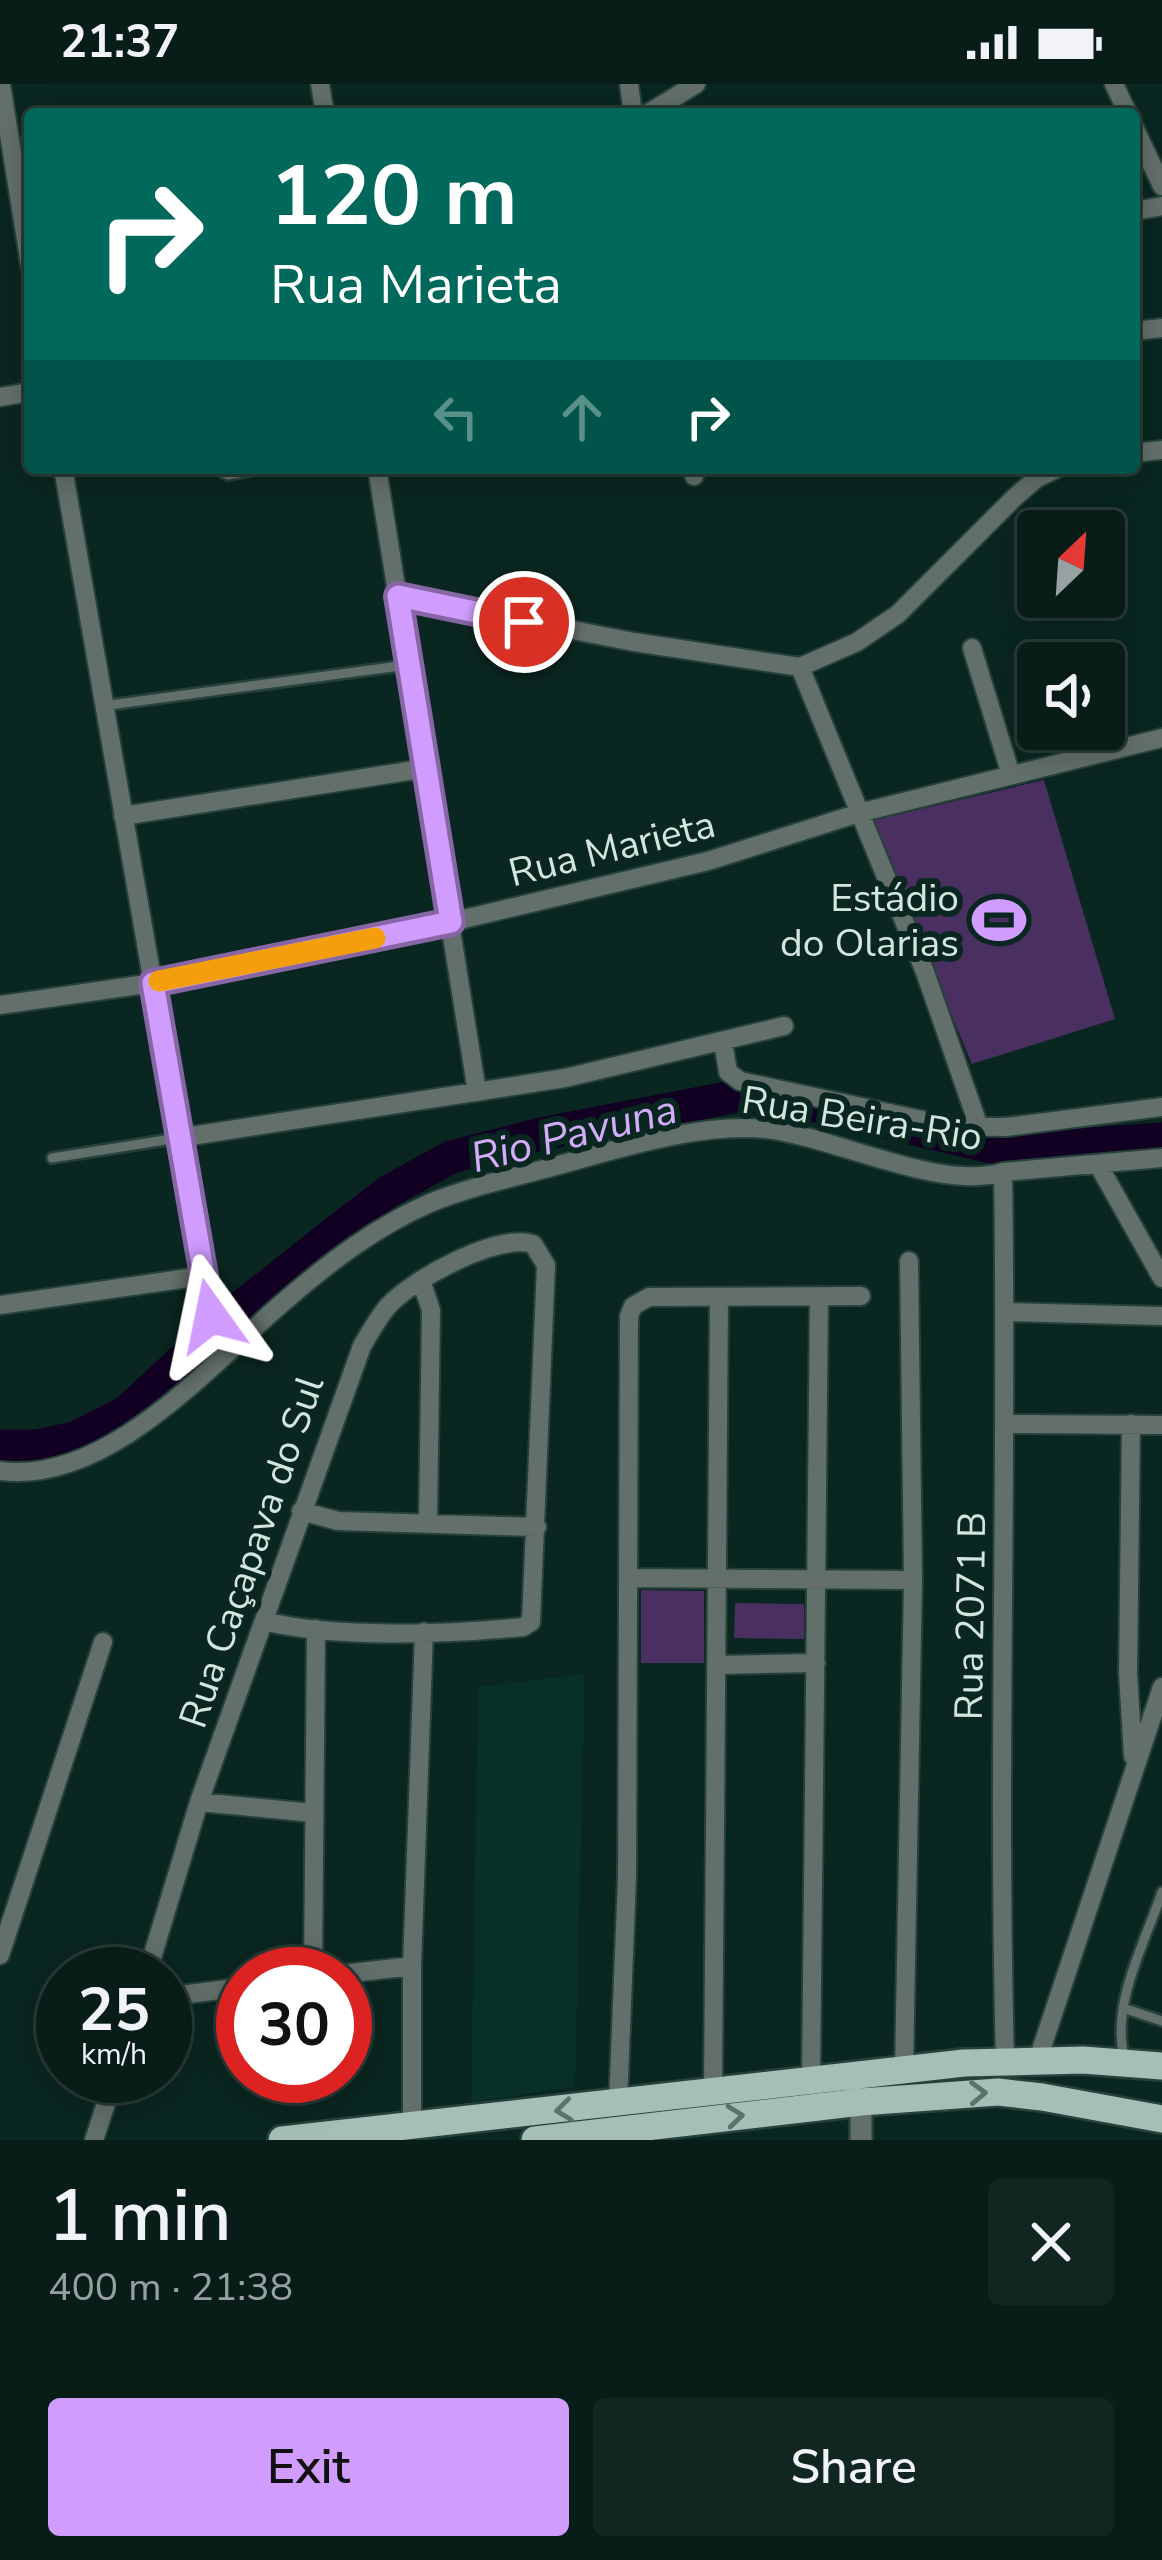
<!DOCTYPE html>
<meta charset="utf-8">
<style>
:root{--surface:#081c18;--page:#112521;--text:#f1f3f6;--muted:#98a1a2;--line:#293a37;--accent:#d09dff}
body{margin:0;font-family:"Nunito Sans",sans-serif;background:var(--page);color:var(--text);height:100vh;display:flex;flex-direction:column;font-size:45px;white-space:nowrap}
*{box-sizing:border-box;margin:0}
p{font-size:39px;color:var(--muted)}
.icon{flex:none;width:66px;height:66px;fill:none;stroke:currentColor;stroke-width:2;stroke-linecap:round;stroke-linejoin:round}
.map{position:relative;height:2056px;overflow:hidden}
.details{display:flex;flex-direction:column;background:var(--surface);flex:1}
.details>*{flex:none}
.banner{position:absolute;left:24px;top:24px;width:1116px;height:366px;border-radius:12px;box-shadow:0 6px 30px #0003,0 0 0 3px var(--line);background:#00695c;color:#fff;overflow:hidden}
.needle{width:78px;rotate:25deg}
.tools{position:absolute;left:1017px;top:426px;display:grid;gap:24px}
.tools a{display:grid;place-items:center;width:108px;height:108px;border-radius:12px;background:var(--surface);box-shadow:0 6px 30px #0003,0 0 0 3px var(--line);font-size:60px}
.speed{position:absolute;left:36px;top:1863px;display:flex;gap:24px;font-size:60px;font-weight:700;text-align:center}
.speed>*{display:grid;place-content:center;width:156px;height:156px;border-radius:50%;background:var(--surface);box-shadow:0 6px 30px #0003,0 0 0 3px var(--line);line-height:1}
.speed small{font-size:30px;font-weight:400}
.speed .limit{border:18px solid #d22;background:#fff;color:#111}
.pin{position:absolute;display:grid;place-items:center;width:102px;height:102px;color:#fff;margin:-51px;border:6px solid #fff;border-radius:50%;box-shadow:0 3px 12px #0007}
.me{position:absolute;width:132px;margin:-66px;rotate:348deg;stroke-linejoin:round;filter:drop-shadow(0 0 9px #0008)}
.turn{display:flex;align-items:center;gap:42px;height:252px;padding:0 48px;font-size:54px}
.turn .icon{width:156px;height:156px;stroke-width:2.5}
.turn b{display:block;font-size:84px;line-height:102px}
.lanes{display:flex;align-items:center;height:114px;padding:0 48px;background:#0003;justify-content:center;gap:60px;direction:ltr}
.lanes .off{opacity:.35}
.round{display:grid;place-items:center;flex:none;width:126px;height:126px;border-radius:12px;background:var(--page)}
.head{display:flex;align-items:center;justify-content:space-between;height:204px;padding:0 48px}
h1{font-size:72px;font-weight:600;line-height:90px}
.primary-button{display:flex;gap:24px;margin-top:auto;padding:24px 48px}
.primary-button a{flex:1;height:138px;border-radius:12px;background:var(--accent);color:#111;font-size:48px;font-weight:600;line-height:138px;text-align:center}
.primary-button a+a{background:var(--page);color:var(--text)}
.status{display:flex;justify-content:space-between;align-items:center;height:84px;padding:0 60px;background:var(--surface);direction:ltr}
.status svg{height:33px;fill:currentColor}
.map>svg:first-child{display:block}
.built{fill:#083028}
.green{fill:#4a3060}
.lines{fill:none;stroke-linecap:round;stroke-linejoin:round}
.river{stroke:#120023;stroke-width:33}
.service-casing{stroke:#26413b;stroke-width:14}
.minor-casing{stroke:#26413b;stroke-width:22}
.tertiary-casing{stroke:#26413b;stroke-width:26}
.primary-casing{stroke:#26413b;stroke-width:32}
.service{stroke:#636f6b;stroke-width:9}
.minor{stroke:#636f6b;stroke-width:18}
.tertiary{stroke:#636f6b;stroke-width:21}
.primary{stroke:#a5bfb7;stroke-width:27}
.oneway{stroke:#58726c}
.route-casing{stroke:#8766a6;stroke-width:30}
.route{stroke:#d09dff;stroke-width:21}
.slow{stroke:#f59e0b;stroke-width:21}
.labels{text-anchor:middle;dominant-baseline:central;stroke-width:12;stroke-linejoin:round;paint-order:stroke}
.street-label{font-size:39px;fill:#d4e4df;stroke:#0a2620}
.poi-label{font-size:39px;fill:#d4e4df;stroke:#0a2620;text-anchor:end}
.water-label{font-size:42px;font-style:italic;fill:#d3adf9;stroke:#0a2620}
</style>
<div class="status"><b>21:37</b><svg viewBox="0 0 49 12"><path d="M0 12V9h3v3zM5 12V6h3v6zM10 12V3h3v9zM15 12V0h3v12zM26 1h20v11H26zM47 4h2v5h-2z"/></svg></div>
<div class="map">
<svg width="1162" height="2056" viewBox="0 0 1162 2056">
<rect width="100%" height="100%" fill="#0a2620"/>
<path class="built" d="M585 1590 575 2003 471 2018 478 1603Z"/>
<path class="green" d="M1044 696 1115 935 972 980 870 737Z
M641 1506 704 1507V1579H641Z
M735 1519 804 1520V1555L734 1554Z"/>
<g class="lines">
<path class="river" d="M0 1362H37L75 1354 126 1328 231 1231 333 1150 389 1107 451 1073 541 1050 737 1012 778 1013 1004 1066 1162 1055"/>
<defs>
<path id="service" d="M215 384 228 391 267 384
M102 622 407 581
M52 1074 178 1054
M1123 1924 1162 1937
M1124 1973C1111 1919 1145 1859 1162 1808"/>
<path id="minor" d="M1 0 30 181
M320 0 325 30
M629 0 633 30
M1114 0 1128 30
M647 30 696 0
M1134 43 1162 102
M1134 127 1162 122
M1134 247 1162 244
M0 313 30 308
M1134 369 1162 366
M63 384 211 1232
M377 384 477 1008
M693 384 694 392
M398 512 634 558 800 583 857 558 898 530 1015 413 1037 394 1058 384
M972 564 1011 691
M800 583 925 888 979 1043
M123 732 427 684
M0 921 153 899 451 838 708 777 859 729 1162 654
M723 958 728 988 740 997 950 1042 1006 1043 1162 1023
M178 1054 565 994 784 942
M1099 1082 1162 1194
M1003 1088C1008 1384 997 1680 1005 1977
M421 1196 431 1226 428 1438
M0 1221 202 1192
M1006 1228 1162 1232
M1007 1340 1162 1341
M1131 1340 1128 1589 1133 1672
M0 1387C110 1401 213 1277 287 1215 331 1177 377 1142 430 1119 469 1103 511 1094 552 1083 615 1066 699 1038 765 1045 833 1052 940 1108 1003 1088L1162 1074
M301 1427 338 1437 537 1443
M628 1494 913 1496
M719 1581 816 1579
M199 1718 313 1729
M0 1871 103 1558
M147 1890 199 1718 362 1262C370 1248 378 1234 388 1222 413 1195 497 1149 533 1160L546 1181 531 1538 523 1543C450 1550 335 1555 264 1537
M313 1890 316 1545
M343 1890 412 1882
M165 1913 243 1903
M1038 1975 1162 1603
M904 1986 913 1496 909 1177
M811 1997 819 1212
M713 2008 719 1213
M618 2020 627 1794 629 1232 633 1222 649 1213 861 1212
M412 2044V1882L424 1548
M94 2056 115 1992"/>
<path id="tertiary" d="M861 2056V2018"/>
<path id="primary" d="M282 2056 964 1979 1083 1976 1162 1982
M535 2056 861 2018 998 2008 1042 2013 1162 2035"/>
</defs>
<use href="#service" class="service-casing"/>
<use href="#minor" class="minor-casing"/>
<use href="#tertiary" class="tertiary-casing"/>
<use href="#primary" class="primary-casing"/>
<use href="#service" class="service"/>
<use href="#minor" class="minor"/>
<use href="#tertiary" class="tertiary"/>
<use href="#primary" class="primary"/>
</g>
<defs><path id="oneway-chevron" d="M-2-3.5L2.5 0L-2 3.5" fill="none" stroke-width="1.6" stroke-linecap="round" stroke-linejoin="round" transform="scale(3)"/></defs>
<g class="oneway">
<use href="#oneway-chevron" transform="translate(978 2009) rotate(-2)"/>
<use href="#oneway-chevron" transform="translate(564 2026) rotate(173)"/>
<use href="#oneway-chevron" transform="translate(735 2032) rotate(-6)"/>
</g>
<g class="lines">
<defs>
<path id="route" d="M211 1232 153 899 451 838 398 512 524 538"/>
</defs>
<use href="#route" class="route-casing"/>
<use href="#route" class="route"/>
<path class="slow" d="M159 897 375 854"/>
</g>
<defs>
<symbol id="stadium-bare" viewBox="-9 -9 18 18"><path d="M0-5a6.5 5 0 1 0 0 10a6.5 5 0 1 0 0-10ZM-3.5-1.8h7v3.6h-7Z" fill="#d09dff" stroke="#0a2620" stroke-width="2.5" paint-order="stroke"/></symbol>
</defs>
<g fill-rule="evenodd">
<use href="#stadium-bare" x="961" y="798" width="76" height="76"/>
</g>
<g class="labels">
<g class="street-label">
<text transform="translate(612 765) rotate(-14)">Rua Marieta</text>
<text transform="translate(862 1035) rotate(9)">Rua Beira-Rio</text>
<text transform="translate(252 1468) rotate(-71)">Rua Caçapava do Sul</text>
<text transform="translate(971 1532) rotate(-89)">Rua 2071 B</text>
</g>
<g class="poi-label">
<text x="959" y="814">Estádio<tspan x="959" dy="45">do Olarias</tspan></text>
</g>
<g class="water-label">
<text transform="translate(574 1050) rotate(-14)">Rio Pavuna</text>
</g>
</g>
</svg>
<div class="tools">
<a><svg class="needle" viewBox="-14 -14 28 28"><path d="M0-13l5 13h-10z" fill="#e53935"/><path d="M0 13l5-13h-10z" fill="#98a1a2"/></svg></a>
<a><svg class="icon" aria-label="sound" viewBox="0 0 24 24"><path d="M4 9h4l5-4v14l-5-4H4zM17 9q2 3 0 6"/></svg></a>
</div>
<div class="speed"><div>25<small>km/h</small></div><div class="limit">30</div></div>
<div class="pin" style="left:524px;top:538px;background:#d93025"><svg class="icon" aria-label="arrive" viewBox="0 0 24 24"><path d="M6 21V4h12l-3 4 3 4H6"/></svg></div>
<svg class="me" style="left:211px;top:1232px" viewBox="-20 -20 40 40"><path d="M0-17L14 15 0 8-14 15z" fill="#d09dff" stroke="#fff" stroke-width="4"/></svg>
<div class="banner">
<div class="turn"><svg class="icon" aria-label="right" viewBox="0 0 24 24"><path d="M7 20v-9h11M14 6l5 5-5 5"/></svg><div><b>120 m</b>Rua Marieta</div></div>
<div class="lanes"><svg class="icon off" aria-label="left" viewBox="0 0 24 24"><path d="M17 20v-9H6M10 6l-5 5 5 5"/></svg><svg class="icon off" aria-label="ahead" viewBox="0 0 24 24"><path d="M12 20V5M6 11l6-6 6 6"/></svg><svg class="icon" aria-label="right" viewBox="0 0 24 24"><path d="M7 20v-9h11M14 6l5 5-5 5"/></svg></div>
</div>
</div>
<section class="details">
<div class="head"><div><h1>1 min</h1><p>400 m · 21:38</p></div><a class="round"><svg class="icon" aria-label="close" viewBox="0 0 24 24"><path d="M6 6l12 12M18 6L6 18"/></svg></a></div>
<div class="primary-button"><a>Exit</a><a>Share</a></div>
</section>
